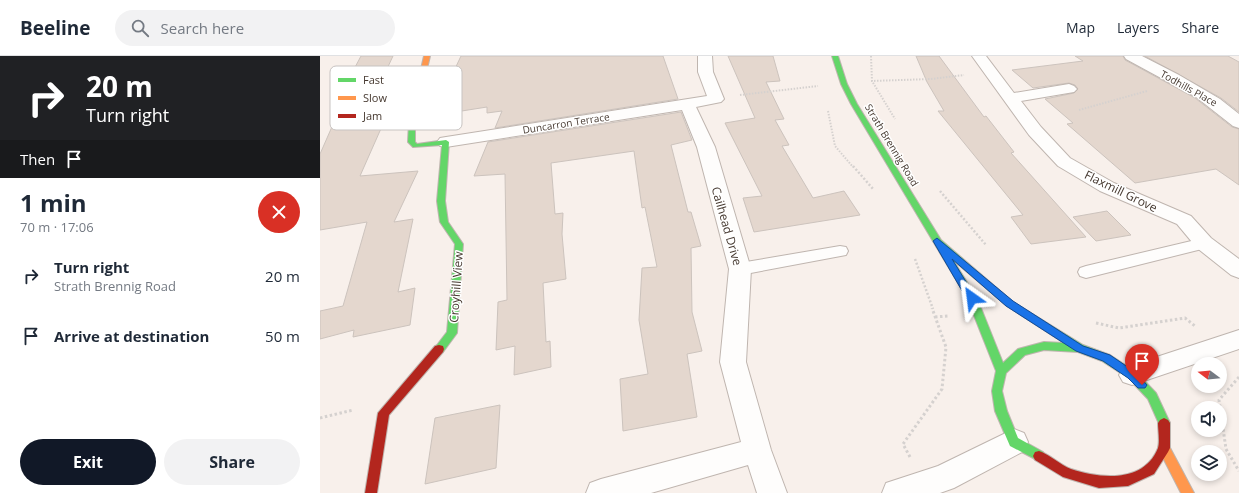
<!DOCTYPE html>
<meta charset="utf-8">
<style>
:root{--surface:#fff;--page:#f2f2f3;--text:#1f2937;--muted:#747a83;--line:#e0e1e3;--accent:#111827}
body{margin:0;font-family:"Open Sans",sans-serif;background:var(--page);color:var(--text);height:100vh;display:flex;flex-direction:column;font-size:15px;white-space:nowrap}
*{box-sizing:border-box;margin:0}
p{font-size:13px;color:var(--muted)}
.icon{flex:none;width:22px;height:22px;fill:none;stroke:currentColor;stroke-width:2;stroke-linecap:round;stroke-linejoin:round}
.map{position:relative;flex:1;overflow:hidden}
.side{display:flex;flex-direction:column;background:var(--surface);width:320px}
.side>*{flex:none}
.guide{background:#202124;color:#fff;overflow:hidden}
.needle{width:26px;rotate:286deg}
.buttons{position:absolute;left:871px;top:301px;display:grid;gap:8px}
.buttons a{display:grid;place-items:center;width:36px;height:36px;border-radius:50%;background:var(--surface);box-shadow:0 2px 6px #0003;font-size:20px}
.pin{position:absolute;display:grid;place-items:center;width:34px;height:34px;color:#fff;margin:-41px -17px;border-radius:50% 50% 50% 0;rotate:-45deg;box-shadow:0 0 4px #0007}
.pin .icon{rotate:45deg}
.me{position:absolute;width:44px;margin:-22px;rotate:329deg;stroke-linejoin:round;filter:drop-shadow(0 0 3px #0008)}
.turn{display:flex;align-items:center;gap:14px;height:84px;padding:0 20px;font-size:18px}
.turn .icon{width:52px;height:52px;stroke-width:2.5}
.turn b{display:block;font-size:28px;line-height:34px}
.then{display:flex;align-items:center;height:38px;padding:0 20px;background:#0003;gap:8px;font-size:15px}
.round{display:grid;place-items:center;flex:none;width:42px;height:42px;border-radius:21px;background:var(--page)}
.summary{display:flex;align-items:center;justify-content:space-between;height:68px;padding:0 20px}
h1{font-size:24px;font-weight:700;line-height:30px}
.cta{display:flex;gap:8px;margin-top:auto;padding:8px 20px}
.cta a{flex:1;height:46px;border-radius:24px;background:var(--accent);color:#fff;font-size:16px;font-weight:700;line-height:46px;text-align:center}
.cta a+a{background:var(--page);color:var(--text)}
ul{padding:0;list-style:none}
li{display:flex;align-items:center;gap:12px;height:60px;padding:0 20px}
li div{flex:1}
li b{display:block;font-size:15px}
li em{font-style:normal}
header{display:flex;align-items:center;gap:24px;box-sizing:border-box;height:56px;padding:0 20px;background:var(--surface);border-bottom:1px solid var(--line)}
header strong{font-size:19px}
nav{display:flex;gap:22px;margin-inline-start:auto;font-size:14px}
.search{width:280px;height:36px;background:var(--page);display:flex;align-items:center;gap:10px;box-sizing:border-box;padding:0 14px;border-radius:22px;color:var(--muted);font-size:15px}
main{display:flex;flex:1;min-height:0}
.map>svg:first-child{display:block}
.building{fill:#e4d7ce;stroke:#ccc3bd}
.lines{fill:none;stroke-linecap:round;stroke-linejoin:round}
.lane-casing{stroke:#bfb5af;stroke-width:2}
.street-casing{stroke:#bfb5af;stroke-width:2}
.fast-casing{stroke:#bfb5af;stroke-width:2}
.slow-casing{stroke:#bfb5af;stroke-width:2}
.jam-casing{stroke:#bfb5af;stroke-width:2}
.path-far2{stroke:#d5d1cf;stroke-width:2;stroke-dasharray:1.5 1.5;stroke-linecap:butt}
.path-far1{stroke:#d5d1cf;stroke-width:2.5;stroke-dasharray:2 2;stroke-linecap:butt}
.path{stroke:#d5d1cf;stroke-width:3;stroke-dasharray:2.5 2.5;stroke-linecap:butt}
.lane{fill:#fefdfc;fill-rule:evenodd}
.street{fill:#fefdfc;fill-rule:evenodd}
.fast{fill:#63d668;fill-rule:evenodd}
.slow{fill:#ff974d;fill-rule:evenodd}
.jam{fill:#b3261e;fill-rule:evenodd}
.route{fill:#1a73e8;stroke:#114b97}
.labels{text-anchor:middle;dominant-baseline:central;stroke-width:3;stroke-linejoin:round;paint-order:stroke}
.far-street-label{font-size:10px;fill:#45382f;stroke:#fff}
.street-label{font-size:12px;fill:#45382f;stroke:#fff}
.key{fill:#fff;stroke:#c7c3c1;stroke-width:1}
.key-label{font-size:11px;fill:#45382f}
</style>
<header>
<strong>Beeline</strong>
<div class="search"><svg class="icon" aria-label="search" viewBox="0 0 24 24"><circle cx="10" cy="10" r="6"/><path d="M15 15l6 6"/></svg>Search here</div>
<nav><a>Map</a><a>Layers</a><a>Share</a></nav>
</header>
<main>
<section class="side">
<div class="guide">
<div class="turn"><svg class="icon" aria-label="right" viewBox="0 0 24 24"><path d="M7 20v-9h11M14 6l5 5-5 5"/></svg><div><b>20 m</b>Turn right</div></div>
<div class="then">Then<svg class="icon" aria-label="arrive" viewBox="0 0 24 24"><path d="M6 21V4h12l-3 4 3 4H6"/></svg></div>
</div>
<div class="summary"><div><h1>1 min</h1><p>70 m · 17:06</p></div><a class="round" style="background:#d93025;color:#fff"><svg class="icon" aria-label="close" viewBox="0 0 24 24"><path d="M6 6l12 12M18 6L6 18"/></svg></a></div>
<ul>
<li><svg class="icon" aria-label="right" viewBox="0 0 24 24"><path d="M7 20v-9h11M14 6l5 5-5 5"/></svg><div><b>Turn right</b><p>Strath Brennig Road</p></div><em>20 m</em></li>
<li><svg class="icon" aria-label="arrive" viewBox="0 0 24 24"><path d="M6 21V4h12l-3 4 3 4H6"/></svg><div><b>Arrive at destination</b></div><em>50 m</em></li>
</ul>
<div class="cta"><a>Exit</a><a>Share</a></div>
</section>
<div class="map">
<svg width="919" height="437" viewBox="0 0 919 437">
<rect width="100%" height="100%" fill="#f8f0eb"/>
<path class="building" d="M41 0H73L66 15 71 14 50 70 63 68 40 120 98 115 74 166 93 163 78 236 95 232 90 269 33 281 34 274 0 283V255L23 250 47 166 0 174V98L29 32H24Z
M141 0H343L358 43 175 72 182 55 167 57V51L129 57 133 17Z
M408 0H453L460 25 446 26 464 63 455 64 469 89 462 90 493 142 524 135 540 159 434 176 423 142 442 140 405 67 435 62Z
M596 0H619L664 61 666 60 694 96 691 97 766 181 711 188 691 161 703 159 618 55H624L607 26Z
M755 0H803L805 4 875 42 912 71 919 73V129L896 113 815 127 747 68 753 67 725 43 754 37 758 33 755 29 749 27 713 32 692 14 763 5Z
M825 0H908L919 6V56L901 42Z
M361 56 372 84 351 89 368 156H371L381 190 371 192 372 256 382 295 367 298 377 361 303 375 300 323 328 318 319 264 322 212 337 211 325 151 322 152 314 95 231 107 235 158 243 157 242 178 246 223 223 227 226 286 230 285 231 311 194 319 195 290 176 294 178 246 187 244 185 118 154 120 168 86Z
M787 155 811 179 776 185 753 161Z
M180 349 176 412 105 428 115 362Z"/>
<g class="lines">
<defs>
<path id="lane" d="M884 182 890 183 892 187 890 191 766 222 760 220 758 216 760 212 766 210Z
M520 190 526 191 528 195 526 199 420 219 414 217 412 213 414 209 420 207Z"/>
<path id="street" d="M378 0H392L393 16 404 43 401 46 376 51 395 91 431 213 426 306 451 394 467 437H437L428 409 331 437H266L270 427 281 423 421 386 400 306 409 213 377 91 362 54 126 91 120 90 117 86 120 82 126 81 387 40 378 16Z
M652 0H666L694 37 749 28 754 30 757 33 754 36 701 45 721 71 750 102 794 127 871 160 891 182 919 203V222L911 219 877 192 857 168 780 135 738 110 709 79Z
M804 0H822L859 19 900 43 919 58V72L913 70 876 41 806 3Z
M919 274V293L812 329 803 326 799 319 803 312Z
M694 373 704 377 708 386 704 395 634 432 620 437H562L566 427 618 410Z"/>
<path id="fast" d="M512 0H518L527 28 537 48 621 184 693 246 763 289 790 299 816 316 836 337 850 367 848 370 844 372 840 370 828 343 808 322 782 305 758 296 724 294 705 299 686 317 682 335 687 355 698 382 723 396 725 400 723 404 719 405 690 390 675 355 672 335 676 315 647 242 531 48 521 28ZM633 204 687 250 744 287 724 286 698 293 683 307 657 242Z
M92 63 95 65V86L97 88 126 84 129 86 125 145 128 166 143 188 137 277 123 296 119 297 115 296 114 293 127 276 135 188 120 166 117 145 122 89 93 91 88 86 89 65Z"/>
<path id="slow" d="M104 0H110L95 65 92 67 89 65Z
M844 387 848 388 874 437H861L838 392 840 388Z"/>
<path id="jam" d="M119 289 123 290 124 293 123 296 69 359 57 437H45L58 357 115 290Z
M844 362 848 364 850 367V392L848 396 834 418 808 430 779 432 743 421 715 404 713 400 715 396 719 395C731 399 740 409 751 413 781 423 824 427 838 392 840 385 838 374 838 367L840 364Z"/>
</defs>
<use href="#lane" class="lane-casing"/>
<use href="#street" class="street-casing"/>
<use href="#fast" class="fast-casing"/>
<use href="#slow" class="slow-casing"/>
<use href="#jam" class="jam-casing"/>
<path class="path-far2" d="M551 0 552 25 575 63
M551 25 611 23 644 19
M420 39 498 30
M759 54 827 35
M508 55 515 90 533 111"/>
<path class="path-far1" d="M533 110 554 134
M620 135 666 189
M595 203 613 253"/>
<path class="path" d="M615 261 628 260
M776 267 799 272 865 262 875 270
M919 321 899 344 906 393 919 415
M0 362 33 354
M590 401 583 388 622 333 626 291 612 252"/>
<use href="#lane" class="lane"/>
<use href="#street" class="street"/>
<use href="#fast" class="fast"/>
<use href="#slow" class="slow"/>
<use href="#jam" class="jam"/>
</g>
<path class="route" d="M617 182 693 245 763 290 790 299 815 316 827 329 825 332H818L808 322 783 305 756 295 686 250 632 203 656 242 652 246 648 245 613 185Z"/>
<g class="labels">
<g class="far-street-label">
<text transform="translate(869 32) rotate(29)">Todhills Place</text>
<text transform="translate(246 67) rotate(-9)">Duncarron Terrace</text>
<text transform="translate(572 89) rotate(59)">Strath Brennig Road</text>
</g>
<g class="street-label">
<text transform="translate(801 135) rotate(26)">Flaxmill Grove</text>
<text transform="translate(407 170) rotate(74)">Cailhead Drive</text>
<text transform="translate(136 231) rotate(-86)">Croyhill View</text>
</g>
</g>
<rect x="10" y="10" width="132" height="64" rx="6" class="key"/>
<rect x="18" y="22" width="18" height="4" fill="#63d668"/>
<rect x="18" y="40" width="18" height="4" fill="#ff974d"/>
<rect x="18" y="58" width="18" height="4" fill="#b3261e"/>
<g class="key-label">
<text x="43" y="28">Fast</text>
<text x="43" y="46">Slow</text>
<text x="43" y="64">Jam</text>
</g>
</svg>
<div class="buttons">
<a><svg class="needle" viewBox="-14 -14 28 28"><path d="M0-13l5 13h-10z" fill="#e53935"/><path d="M0 13l5-13h-10z" fill="#747a83"/></svg></a>
<a><svg class="icon" aria-label="sound" viewBox="0 0 24 24"><path d="M4 9h4l5-4v14l-5-4H4zM17 9q2 3 0 6"/></svg></a>
<a><svg class="icon" aria-label="layers" viewBox="0 0 24 24"><path d="M12 4l9 5-9 5-9-5zM3 14l9 5 9-5"/></svg></a>
</div>
<div class="pin" style="left:822px;top:329px;background:#d93025"><svg class="icon" aria-label="arrive" viewBox="0 0 24 24"><path d="M6 21V4h12l-3 4 3 4H6"/></svg></div>
<svg class="me" style="left:652px;top:242px" viewBox="-20 -20 40 40"><path d="M0-17L14 15 0 8-14 15z" fill="#1a73e8" stroke="#fff" stroke-width="4"/></svg>
</div>
</main>
